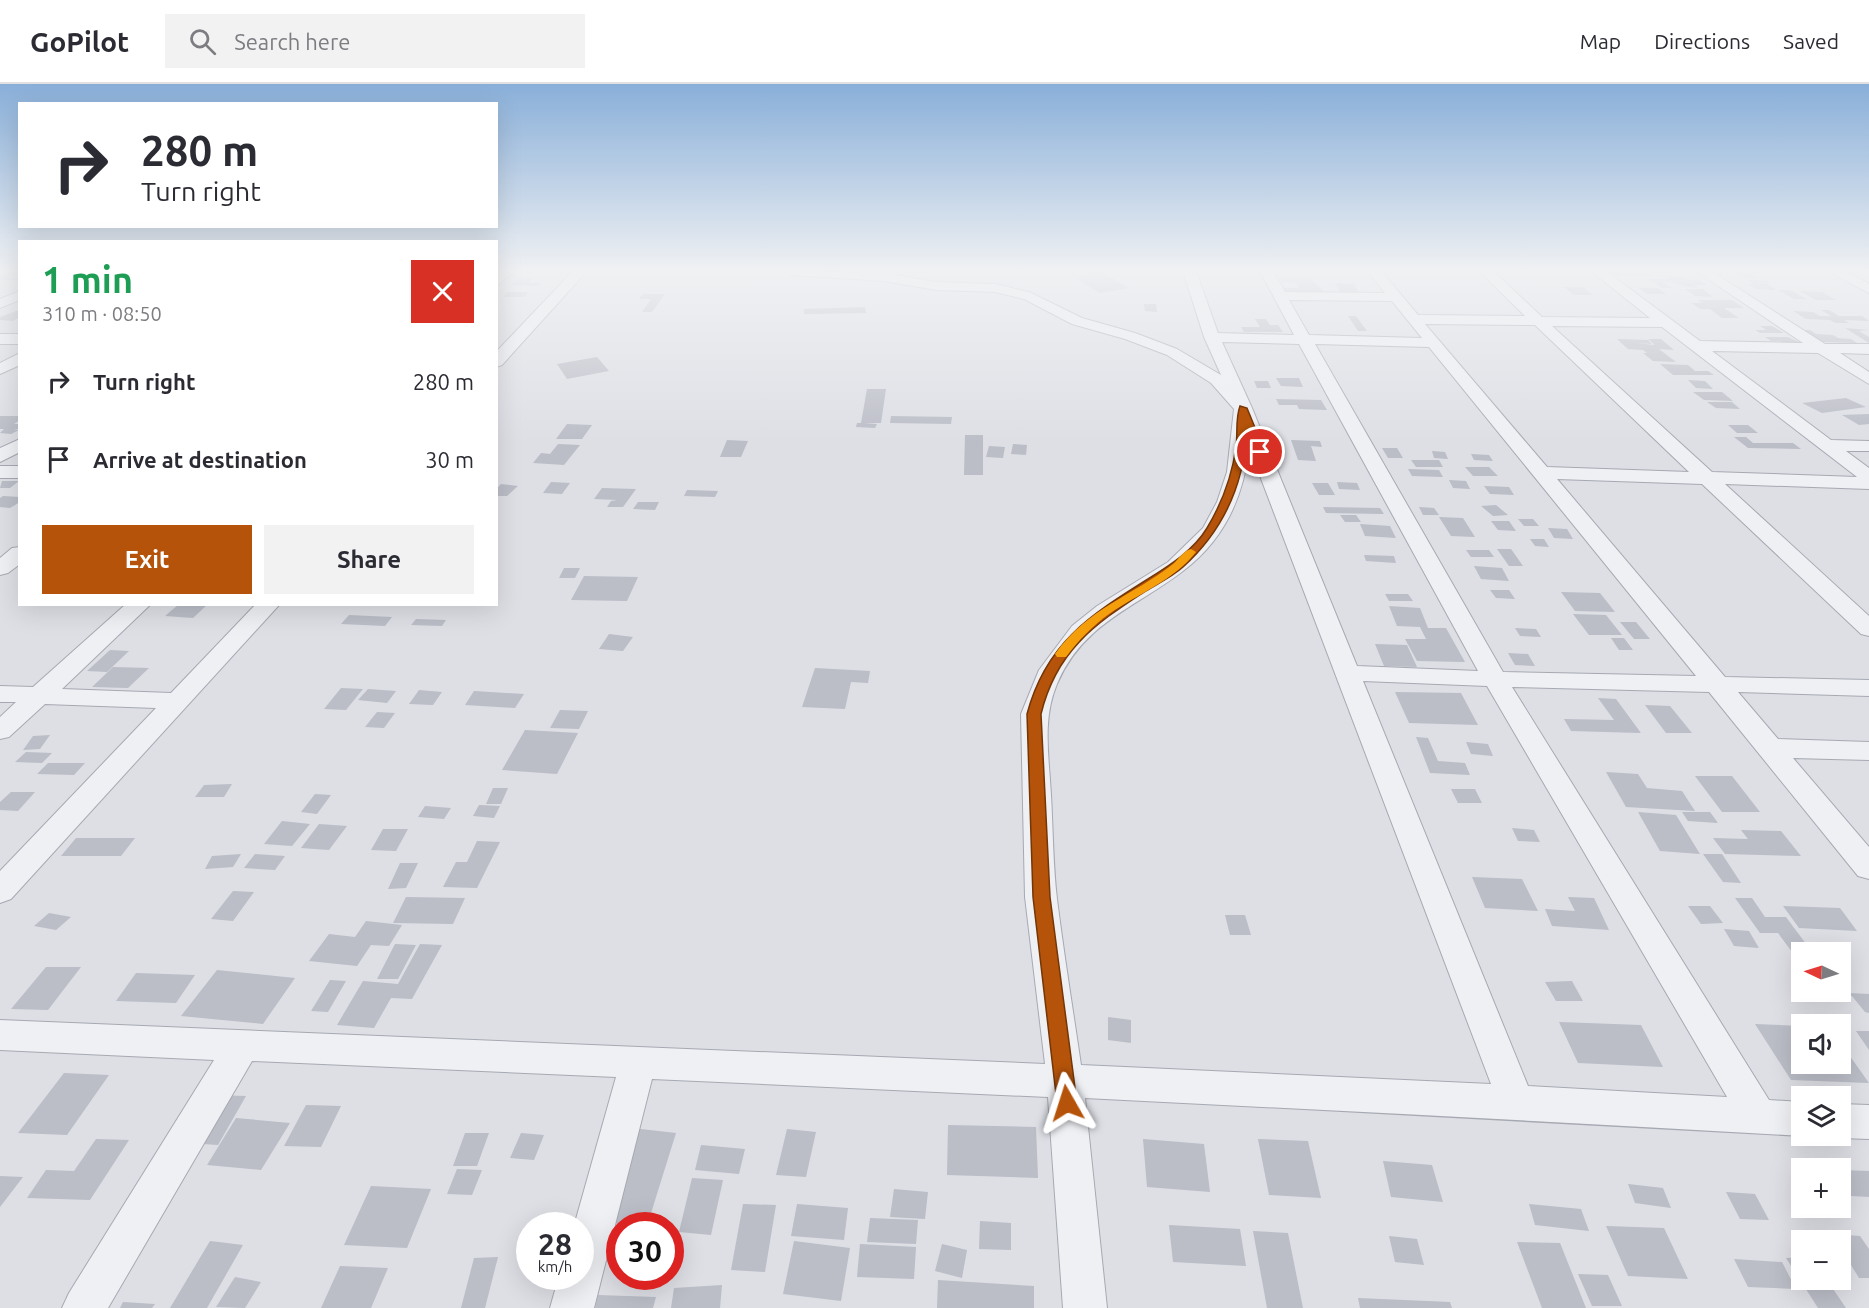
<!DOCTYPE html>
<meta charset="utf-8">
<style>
:root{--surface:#fff;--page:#f2f2f3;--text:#2b2b33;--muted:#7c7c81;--line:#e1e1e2;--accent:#b45309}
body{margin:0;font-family:Ubuntu,sans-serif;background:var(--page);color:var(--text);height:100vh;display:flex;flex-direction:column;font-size:22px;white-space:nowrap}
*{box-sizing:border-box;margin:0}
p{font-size:20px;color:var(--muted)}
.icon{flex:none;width:33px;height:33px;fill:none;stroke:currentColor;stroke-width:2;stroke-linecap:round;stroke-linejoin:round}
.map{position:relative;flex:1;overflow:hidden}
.side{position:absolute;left:18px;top:156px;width:480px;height:366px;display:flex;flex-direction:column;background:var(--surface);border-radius:0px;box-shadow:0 6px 24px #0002}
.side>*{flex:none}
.banner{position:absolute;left:18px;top:18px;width:480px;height:126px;border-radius:0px;box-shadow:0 6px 24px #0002;background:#fff;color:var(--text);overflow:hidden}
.needle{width:39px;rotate:274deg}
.controls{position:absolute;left:1791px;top:858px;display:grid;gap:12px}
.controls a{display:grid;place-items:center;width:60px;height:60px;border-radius:0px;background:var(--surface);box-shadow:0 6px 24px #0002;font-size:30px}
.speed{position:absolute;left:516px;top:1128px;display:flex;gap:12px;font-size:30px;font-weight:700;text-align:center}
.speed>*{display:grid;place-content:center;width:78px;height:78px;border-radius:50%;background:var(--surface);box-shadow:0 6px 24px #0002;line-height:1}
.speed small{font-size:15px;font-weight:400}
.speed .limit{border:9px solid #d22;background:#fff;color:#111}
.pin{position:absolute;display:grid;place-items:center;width:51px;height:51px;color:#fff;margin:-26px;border:3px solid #fff;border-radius:50%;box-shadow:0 2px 6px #0007}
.me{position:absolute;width:66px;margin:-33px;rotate:354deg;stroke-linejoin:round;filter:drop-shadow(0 0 4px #0008)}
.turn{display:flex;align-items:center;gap:21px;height:126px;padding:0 24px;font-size:27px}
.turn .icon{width:78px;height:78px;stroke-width:2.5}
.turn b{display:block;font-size:42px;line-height:51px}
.round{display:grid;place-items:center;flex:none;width:63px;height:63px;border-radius:0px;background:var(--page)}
.overview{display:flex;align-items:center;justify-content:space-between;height:102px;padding:0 24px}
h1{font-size:36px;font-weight:700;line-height:45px;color:#1e9e55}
.primary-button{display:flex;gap:12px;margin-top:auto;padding:12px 24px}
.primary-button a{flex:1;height:69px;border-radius:0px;background:var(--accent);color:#fff;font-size:24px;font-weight:700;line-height:69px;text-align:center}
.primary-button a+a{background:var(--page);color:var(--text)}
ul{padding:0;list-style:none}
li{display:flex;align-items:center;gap:18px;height:78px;padding:0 24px}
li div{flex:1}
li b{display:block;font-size:22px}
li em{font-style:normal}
header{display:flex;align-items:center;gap:36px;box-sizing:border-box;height:84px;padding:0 30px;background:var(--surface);border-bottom:2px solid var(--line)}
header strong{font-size:28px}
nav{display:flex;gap:33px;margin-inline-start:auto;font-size:21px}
.search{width:420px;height:54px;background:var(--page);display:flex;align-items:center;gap:15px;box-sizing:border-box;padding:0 21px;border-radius:0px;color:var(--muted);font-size:22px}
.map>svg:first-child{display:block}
.building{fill:#bbbdc7}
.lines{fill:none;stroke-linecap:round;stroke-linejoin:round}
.minor-casing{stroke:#a7a9b2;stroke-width:2}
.minor{fill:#eff0f4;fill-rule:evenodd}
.route{fill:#b45309;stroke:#753606;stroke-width:1.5}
.slow{fill:#f59e0b}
</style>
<header>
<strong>GoPilot</strong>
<div class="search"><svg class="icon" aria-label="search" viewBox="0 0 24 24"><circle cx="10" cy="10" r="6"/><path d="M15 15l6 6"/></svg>Search here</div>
<nav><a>Map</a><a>Directions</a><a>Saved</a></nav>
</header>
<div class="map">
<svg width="1869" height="1224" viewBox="0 0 1869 1224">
<rect width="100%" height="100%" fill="#dddfe5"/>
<path class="building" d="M13 187 20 189 9 194H20V196H0V193Z
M1618 187H1644L1651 192H1613L1606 188H1616L1623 191Z
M1731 187H1746L1758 194H1743Z
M1101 188 1129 204 1100 209 1077 195 1082 194 1078 192Z
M1664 192H1681L1687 196H1699L1707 201H1694L1699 204 1688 203 1672 198H1663L1672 204H1662L1649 195H1670Z
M518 194H532L529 199H541L538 202 512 201Z
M1280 194H1310L1324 208H1282L1280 204H1299L1296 199H1307L1282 198Z
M1747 196H1766L1771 199 1756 200H1768L1776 206 1756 205 1748 200H1753Z
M1335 199 1354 200 1359 209 1340 208Z
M1564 203H1583L1593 211H1574Z
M1639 204H1658L1666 210H1647Z
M1685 205H1703L1713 213 1695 212Z
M1778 206H1790L1807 215H1794Z
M1799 207 1822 208 1836 216H1816Z
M508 208H528L525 213H504Z
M643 210H665L652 228H642L651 215H639Z
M1698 216H1732L1744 224H1724L1739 234H1722L1710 225H1701L1691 219H1702Z
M1144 220H1156L1157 228 1145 227Z
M865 223 866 229 804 230V225Z
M1821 226H1829L1839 232H1862L1869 237 1844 236 1849 239H1835L1830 236 1806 235 1793 227 1813 228 1820 232H1831Z
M16 227H20V233L13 237 0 236V233Z
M1348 232H1356L1367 247H1358Z
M1255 235H1266L1270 241H1278L1283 248H1244L1241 243H1260Z
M1760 242H1772L1784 249H1760L1755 246H1766Z
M1845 244 1869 246 1859 247 1869 253V259Z
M1801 246H1810L1816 250 1833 251 1838 254 1851 255 1857 259 1818 258Z
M1765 253H1788L1810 263H1790L1780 257H1771Z
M1617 255 1648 256 1652 260 1636 259 1655 261 1648 255H1661L1674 266 1659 265 1676 278 1653 277 1643 269H1647L1643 266 1628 265Z
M597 273 609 287 567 295 557 280Z
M1660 280 1688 281 1695 287H1708L1714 291H1673Z
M1276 294H1299L1303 303 1281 302Z
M1688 296 1705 297 1713 305 1696 304Z
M1254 297H1268L1271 304H1257Z
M867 305H886L881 339H864L877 340 875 344 856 343 857 339H861Z
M1693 308H1722L1733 317 1704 316Z
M1846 314 1866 323 1822 329 1802 319Z
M1276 315 1321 316 1327 326 1299 325 1297 321H1279Z
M1707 318H1732L1740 325 1716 324Z
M1869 330V340L1859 341 1842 331Z
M0 332H20V336L14 340H20V345H13L19 346 11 350 0 349 4 345H0Z
M891 332 952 333 951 340 890 339Z
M567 340 592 341 582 355H556Z
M1728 341H1748L1758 349H1737Z
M965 351H983V391H964Z
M1734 353H1746L1753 359H1793L1801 365 1748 364Z
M727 356 748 357 741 373H720Z
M1291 356 1320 357 1322 363 1311 362 1316 377 1298 376Z
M558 360 580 361 564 381 533 379 541 369 550 370Z
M1013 360 1027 361 1026 371 1011 370Z
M989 362 1005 363 1003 374 986 373Z
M1382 364H1397L1403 374H1388Z
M1432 367 1445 368 1448 375 1434 374Z
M1471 370 1489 371 1493 377 1474 376Z
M1411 376H1439L1443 383H1416Z
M1465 383H1489L1498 392H1473Z
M1408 385 1439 386 1443 393 1412 392Z
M1449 396 1466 397 1470 405 1453 404Z
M2 397H19L10 404H0Z
M551 398 570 399 562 410 543 409Z
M1337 398 1357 399 1360 406 1339 405Z
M1312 399H1328L1335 411H1319Z
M501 400 518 402 507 412H496V405Z
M1484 402 1509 403 1514 411 1490 410Z
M602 404 636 405 623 423H607L611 417 617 416 594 415Z
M687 406 718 407 715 413 684 412Z
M3 412 20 413V418L10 424 0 423V414Z
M638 418H659L655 426 633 425Z
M1496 421 1508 431 1493 432 1481 422Z
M1323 423 1380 424 1384 430 1326 429Z
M1419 423 1434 424 1439 431H1423Z
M1340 431H1356L1361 438H1345Z
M1439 433 1463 434 1475 453 1451 452Z
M1518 435H1533L1539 442H1524Z
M1491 437H1509L1516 447 1498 446Z
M1360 440 1390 442 1396 454 1365 452Z
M1548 444 1567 445 1573 455 1554 454Z
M1530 455H1544L1549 463 1535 462Z
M1497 465H1511L1523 482H1509Z
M1466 466H1489L1494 473H1471Z
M1364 471 1394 472 1396 479 1366 477Z
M1474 482 1502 484 1509 497 1481 495Z
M564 484H580L575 494H559Z
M584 492 638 493 627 517 571 516Z
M1490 506H1509L1515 515 1496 514Z
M1561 508 1600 509 1615 528 1575 527Z
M1385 510H1408L1413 517H1389Z
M179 520H208L193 534 165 532Z
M1389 522 1420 524 1428 544H1446L1465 578 1417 577 1405 555H1426L1420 543 1397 542Z
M1573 530 1606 531 1622 551H1589Z
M349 531 392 533 385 542 341 540Z
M416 535 446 536 442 542 411 541Z
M1620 538H1636L1650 555H1634Z
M1515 544 1536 545 1541 553 1520 552Z
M609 550 633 553 623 567 599 565Z
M1611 554H1624L1633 566H1619Z
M1375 560 1407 561 1417 583 1384 582Z
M110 566 129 567 107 588 87 587Z
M1508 569 1528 570 1535 582 1515 581Z
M113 583 149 584 128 604 92 603Z
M815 584 870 587 868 599 851 598 845 625 802 623Z
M341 604 363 605 346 626 324 625Z
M368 605 396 607 387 619 358 616Z
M419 606 442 608 433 621 409 620Z
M474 607 524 610 515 624 465 621Z
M1395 608 1461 609 1478 641 1409 639Z
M1598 614 1616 615 1641 649 1571 647 1564 635 1614 636Z
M1645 621 1670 622 1692 649H1666Z
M560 626 588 627 579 645 550 644Z
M377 628 395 629 384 644 365 643Z
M525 646 578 649 557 690 502 686Z
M50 651 40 665 23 666 33 652Z
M1416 653 1428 654 1438 677 1465 679 1470 691 1430 689Z
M1466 658 1488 660 1493 672 1471 670Z
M26 668 52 669 42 679 15 678Z
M48 679H85L74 691 37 690Z
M1606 688 1638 690 1647 704 1682 707 1695 727 1626 723Z
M1695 692H1732L1760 728H1722Z
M232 700 224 713H195L204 701Z
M493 704H508L501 720H486Z
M1451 705H1475L1482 719H1458Z
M11 708H35L18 727 0 726V718Z
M315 710 331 711 317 730 301 728Z
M479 721 500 722 494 734 473 732Z
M425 722 451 724 444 735 418 733Z
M1638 728 1676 731 1700 770 1660 767Z
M1682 728H1710L1718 739 1688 737Z
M282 737 310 740 292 762 264 760Z
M319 740 347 742 329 766 301 764Z
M1512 744 1534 746 1540 758 1518 757Z
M383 745H408L396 767 371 766Z
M1741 746 1781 747 1801 772 1725 770 1713 754 1748 755Z
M76 754H135L121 772H61Z
M477 757 500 758 477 804 443 803 456 778H467Z
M241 770 233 783 205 785 212 772Z
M255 770 285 772 275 786 244 784Z
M1703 770H1722L1741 799 1723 798Z
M400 779H418L406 804 388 805Z
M1472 793 1522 795 1538 827 1485 824Z
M233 807 254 808 233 837 211 835Z
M406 813 465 814 453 840 393 839Z
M1568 813 1594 814 1609 846 1552 842 1545 825 1575 827Z
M1735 814H1752L1765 833H1786L1812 868H1792L1778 849H1760Z
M1688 822H1710L1723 839 1701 840Z
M1783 822 1840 824 1857 847 1799 844Z
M49 829 71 833 56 846 34 842Z
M1225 831H1245L1251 851H1230Z
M366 837 402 841 389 862 371 861 357 882 309 877 329 850 355 853Z
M1724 845 1749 847 1759 864 1734 862Z
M395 860 416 861 398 895H377Z
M420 860 442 861 412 915 391 914 374 944 337 941 363 897 398 900Z
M46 883H81L48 926 11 925Z
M217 886 295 894 263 940 181 932Z
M136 889 195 891 176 919 116 917Z
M330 896 346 897 328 928 311 927Z
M1572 897 1583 917H1556L1545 898Z
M1840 898 1849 909 1869 910V929L1865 928 1852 912H1823L1820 908H1840Z
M1108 933 1131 936V959L1108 956Z
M1559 938 1641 941 1663 983 1578 979Z
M1755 940 1802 942V980H1840V958L1869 999 1791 996Z
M1856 947H1869V966Z
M64 989 109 991 67 1051 18 1049Z
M215 1011 246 1012 218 1061 187 1059Z
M306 1021 341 1022 321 1063 284 1062Z
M236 1034 290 1039 261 1086 207 1081Z
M948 1041 1036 1043 1038 1094 947 1091Z
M623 1043 676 1049 647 1142 589 1137Z
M787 1045 816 1048 806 1093 776 1091Z
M465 1049H489L477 1082H453Z
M521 1049 544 1051 534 1076 510 1074Z
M96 1055 129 1056 90 1116 27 1114 46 1086 74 1087Z
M1143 1055 1204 1060 1210 1108 1147 1103Z
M1258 1055 1308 1057 1321 1114 1269 1111Z
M701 1061 745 1065 739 1090 695 1086Z
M1383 1077 1432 1081 1443 1118 1391 1113Z
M457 1085 482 1086 472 1111 447 1110Z
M1840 1086 1869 1087V1113L1851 1112 1840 1096Z
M0 1092 23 1093 0 1123Z
M692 1094 723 1096 711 1151 679 1148Z
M1628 1100 1663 1104 1671 1124 1635 1119Z
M371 1102 431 1105 407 1164 344 1161Z
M894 1105 928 1108 925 1135 890 1133Z
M1726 1108 1755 1110 1769 1136 1740 1135Z
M743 1120 776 1121 765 1188 731 1186Z
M797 1120 848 1124 844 1156 791 1152Z
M1529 1120 1581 1125 1589 1147 1535 1141Z
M870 1134 918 1136 916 1160 867 1158Z
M980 1137 1011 1139V1166L979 1165Z
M1169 1141 1240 1145 1246 1182 1173 1178Z
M1606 1142 1664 1144 1688 1195 1628 1192Z
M1253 1147 1288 1149 1303 1224H1267Z
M1833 1150 1860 1152 1869 1165V1194H1859L1840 1163V1156H1836Z
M1389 1152 1417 1155 1424 1181 1395 1178Z
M210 1157 243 1161 207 1224H170Z
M794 1157 850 1164 841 1217 783 1210Z
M1517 1158 1560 1159 1586 1224H1542Z
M860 1160 916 1163 914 1195 857 1193Z
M942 1160 967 1166 962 1194 935 1187Z
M498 1173 485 1224H461L474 1174Z
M1802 1173V1196H1827L1846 1224H1818L1786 1174Z
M1734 1175 1782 1178 1796 1205 1748 1203Z
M340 1182 388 1184 371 1224H321Z
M1578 1190 1608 1191 1622 1222H1592Z
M235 1193 261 1198 245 1224 216 1223Z
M938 1196 1034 1202V1224H937Z
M722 1201 720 1224H671L674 1204Z
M598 1211 656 1213 653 1224H595Z
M1358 1214 1450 1218 1452 1224H1360Z
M123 1218 155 1220 152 1224H120Z"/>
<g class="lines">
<defs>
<path id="minor" d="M501 187H515L496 202V191Z
M573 187H587L502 281 496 283V268Z
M785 187 884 189 936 198 995 200 1029 208 1082 234 1135 249 1177 265 1221 291 1204 253 1183 187H1196L1218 249 1294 251 1260 187H1273L1285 208 1385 209 1368 187H1381L1418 231 1525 232 1479 187H1493L1542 233 1650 234 1591 187H1606L1700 257 1803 259 1696 187H1711L1825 260H1869V270L1840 269 1869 288V300L1818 269 1712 267 1831 356 1869 357V367H1846L1869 384V405L1725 400 1869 532V552L1861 550 1702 400 1557 395 1725 593 1869 596V612L1738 608 1778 655 1869 658V676L1793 674 1869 763V795L1858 792 1709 608 1512 603 1769 1016 1802 1018V1052H1804H1802C1564 1038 1324 1026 1085 1014L1107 1224H1063L1048 1013 652 995 594 1224H550L559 1192H580V1142H574L616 993 252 977 108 1224H62L69 1209 214 976 0 966V936L1045 980 1025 813 1021 630 1039 586 1072 542 1097 522 1168 478 1203 444 1217 418 1227 388 1234 325 1211 299 1167 271 1125 255 1072 240 1024 215 995 208 936 206 884 197 791 191ZM1289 216 1392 217 1422 254 1309 251ZM1425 240 1535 241 1689 388 1547 383ZM1552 242 1662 243 1857 393 1712 388ZM1222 258 1299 260 1478 587 1357 582 1252 324ZM1315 260 1429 263 1696 592 1503 588ZM1249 363 1491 1000 1081 981C1073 926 1064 871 1057 815 1053 781 1053 746 1051 711 1049 673 1042 635 1057 600 1083 539 1135 524 1183 487 1224 456 1244 413 1249 363ZM1363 597 1487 602 1727 1013 1528 1002Z
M1828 187H1845L1869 200V209Z
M20 207V216L0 224V215Z
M0 250H20V260H0Z
M20 269V281L0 290V279Z
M20 355V368L0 378V364Z
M0 382H20V394H0Z
M20 463V480L8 489 0 491V474L12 464Z
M126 520H151L62 605 171 609 256 520H280L11 815 0 819V787L156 624 45 620 9 653 0 655V633L16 618H0V602L33 603Z
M1840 1020 1869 1021V1055L1840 1054 1833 1052H1840Z"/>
</defs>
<use href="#minor" class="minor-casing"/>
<use href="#minor" class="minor"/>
</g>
<linearGradient id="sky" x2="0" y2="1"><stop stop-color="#89afd9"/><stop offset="0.52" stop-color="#f0f1f3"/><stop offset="1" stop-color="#f0f1f3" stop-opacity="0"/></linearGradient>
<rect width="1869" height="359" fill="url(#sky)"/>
<path class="route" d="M1240 322 1247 324 1265 368 1257 370 1247 346C1244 401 1224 446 1183 483 1172 493 1157 500 1144 508 1093 541 1056 568 1041 630L1050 813 1077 1019 1074 1026 1067 1028 1060 1026 1057 1019 1033 813 1027 630C1046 559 1089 532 1148 495 1169 482 1194 466 1207 444 1222 419 1232 392 1236 363 1238 350 1235 335 1240 322Z"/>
<path class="slow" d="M1191 465 1196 468C1174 496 1138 510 1109 530 1092 542 1079 556 1066 573H1057L1055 570C1089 523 1131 513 1173 480 1179 475 1183 467 1191 465Z"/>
</svg>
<div class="controls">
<a><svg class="needle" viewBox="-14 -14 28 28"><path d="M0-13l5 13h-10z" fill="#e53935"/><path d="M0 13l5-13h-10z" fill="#7c7c81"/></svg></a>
<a><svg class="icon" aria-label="sound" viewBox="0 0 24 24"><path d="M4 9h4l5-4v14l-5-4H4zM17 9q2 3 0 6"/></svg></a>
<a><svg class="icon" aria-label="layers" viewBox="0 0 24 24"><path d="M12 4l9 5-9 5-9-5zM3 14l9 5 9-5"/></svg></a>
<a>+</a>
<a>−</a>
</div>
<div class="speed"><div>28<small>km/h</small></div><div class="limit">30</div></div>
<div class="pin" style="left:1260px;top:368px;background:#d93025"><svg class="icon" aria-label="arrive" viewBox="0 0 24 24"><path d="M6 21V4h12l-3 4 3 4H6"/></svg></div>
<svg class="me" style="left:1067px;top:1019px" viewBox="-20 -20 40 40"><path d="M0-17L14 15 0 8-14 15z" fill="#b45309" stroke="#fff" stroke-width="4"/></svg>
<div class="banner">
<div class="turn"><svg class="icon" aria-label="right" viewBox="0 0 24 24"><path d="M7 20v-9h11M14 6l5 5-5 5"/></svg><div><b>280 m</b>Turn right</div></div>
</div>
<section class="side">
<div class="overview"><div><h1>1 min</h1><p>310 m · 08:50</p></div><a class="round" style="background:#d93025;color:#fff"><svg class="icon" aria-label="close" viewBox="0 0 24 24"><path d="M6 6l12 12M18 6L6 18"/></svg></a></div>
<ul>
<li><svg class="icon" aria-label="right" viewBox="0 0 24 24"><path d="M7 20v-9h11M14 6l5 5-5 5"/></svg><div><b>Turn right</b></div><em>280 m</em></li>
<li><svg class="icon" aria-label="arrive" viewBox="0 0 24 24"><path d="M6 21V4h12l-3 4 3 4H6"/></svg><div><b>Arrive at destination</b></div><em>30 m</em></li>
</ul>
<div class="primary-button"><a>Exit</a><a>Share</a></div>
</section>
</div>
